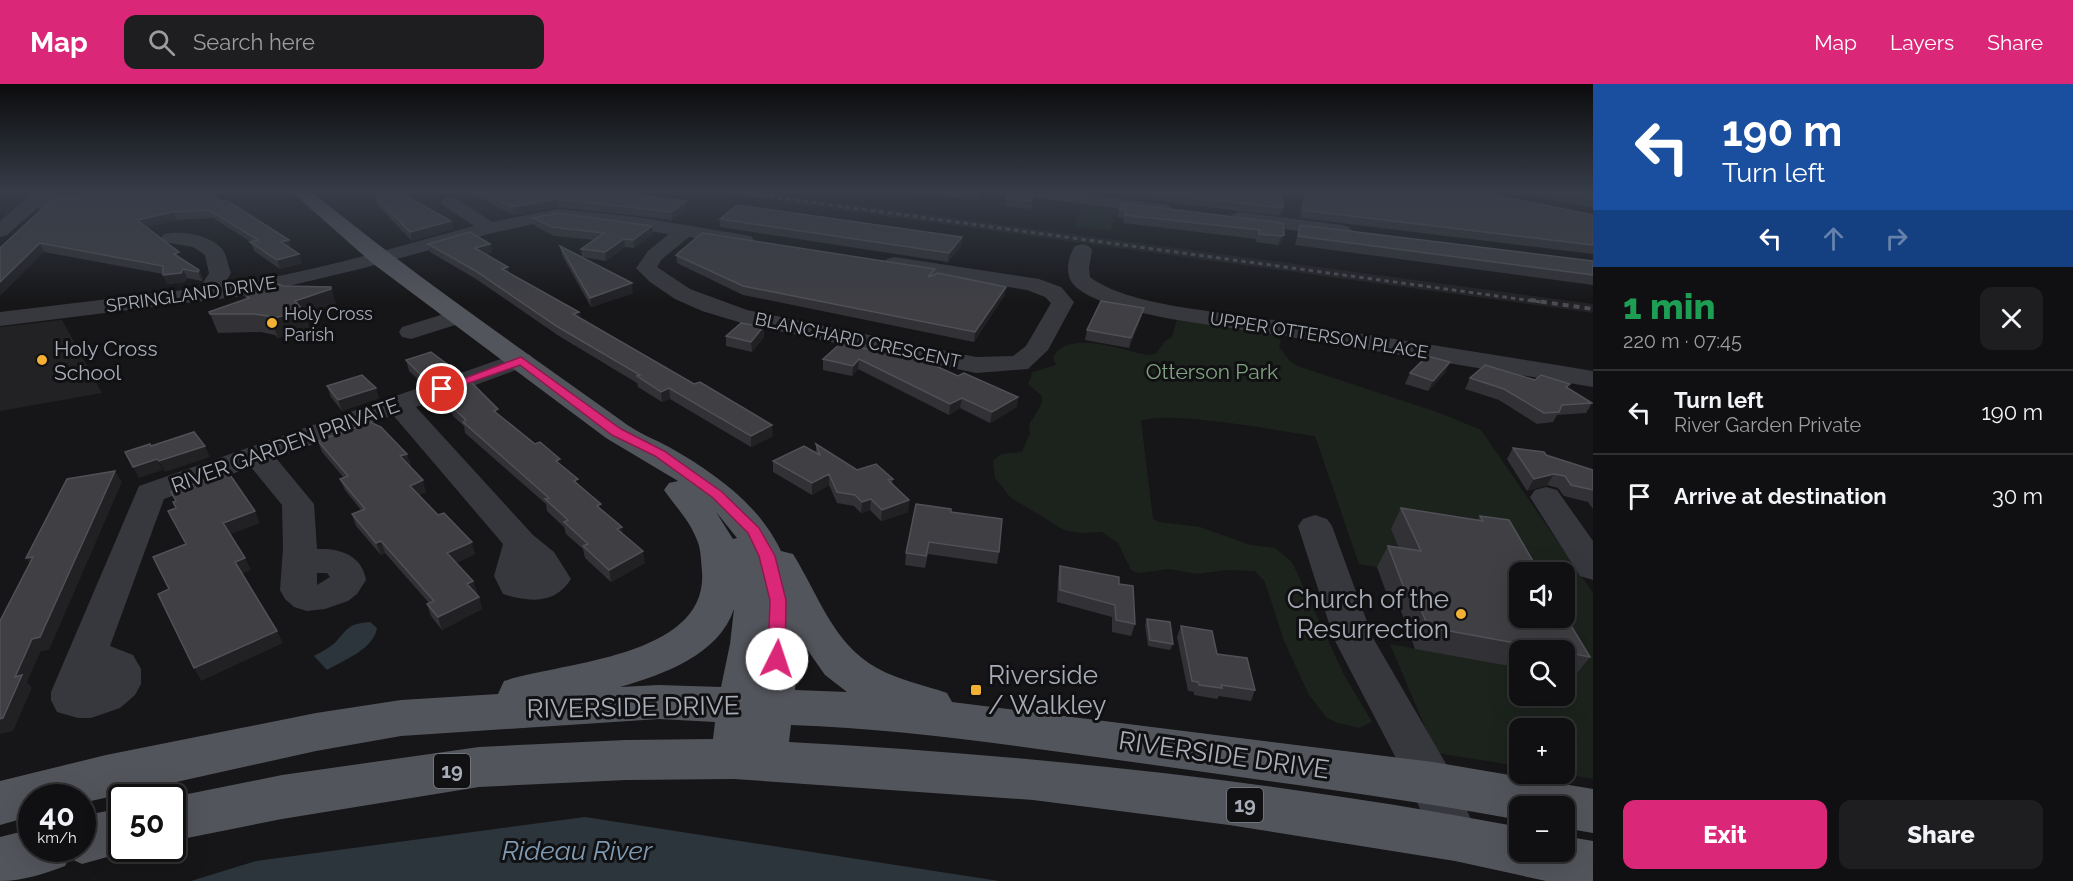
<!DOCTYPE html>
<meta charset="utf-8">
<style>
:root{--surface:#101012;--page:#1e1e20;--text:#f1f3f6;--muted:#9c9d9f;--line:#303032;--accent:#db2777}
body{margin:0;font-family:Raleway,sans-serif;background:var(--page);color:var(--text);height:100vh;display:flex;flex-direction:column;font-size:22px;white-space:nowrap}
*{box-sizing:border-box;margin:0}
p{font-size:20px;color:var(--muted)}
.icon{flex:none;width:33px;height:33px;fill:none;stroke:currentColor;stroke-width:2;stroke-linecap:round;stroke-linejoin:round}
.map{position:relative;flex:1;overflow:hidden}
.sheet{display:flex;flex-direction:column;background:var(--surface);width:480px}
.sheet>*{flex:none}
.guide{background:#1a4fa0;color:#fff;overflow:hidden}
.buttons{position:absolute;left:1509px;top:478px;display:grid;gap:12px}
.buttons a{display:grid;place-items:center;width:66px;height:66px;border-radius:12px;background:var(--surface);box-shadow:0 6px 24px #0002,0 0 0 2px var(--line);font-size:30px}
.speed{position:absolute;left:18px;top:700px;display:flex;gap:12px;font-size:30px;font-weight:700;text-align:center}
.speed>*{display:grid;place-content:center;width:78px;height:78px;border-radius:50%;background:var(--surface);box-shadow:0 6px 24px #0002,0 0 0 2px var(--line);line-height:1}
.speed small{font-size:15px;font-weight:400}
.speed .limit{border:3px solid #111;border-radius:9px;background:#fff;color:#111}
.pin{position:absolute;display:grid;place-items:center;width:51px;height:51px;color:#fff;margin:-26px;border:3px solid #fff;border-radius:50%;box-shadow:0 2px 6px #0007}
.me{position:absolute;width:66px;margin:-33px;rotate:4deg;stroke-linejoin:round;filter:drop-shadow(0 0 4px #0008)}
.turn{display:flex;align-items:center;gap:21px;height:126px;padding:0 30px;font-size:27px}
.turn .icon{width:78px;height:78px;stroke-width:2.5}
.turn b{display:block;font-size:42px;line-height:51px}
.lanes{display:flex;align-items:center;height:57px;padding:0 30px;background:#0003;justify-content:center;gap:30px;direction:ltr}
.lanes .off{opacity:.35}
.round{display:grid;place-items:center;flex:none;width:63px;height:63px;border-radius:12px;background:var(--page)}
.head{display:flex;align-items:center;justify-content:space-between;height:102px;padding:0 30px}
h1{font-size:36px;font-weight:800;line-height:45px;color:#1e9e55}
.primary-button{display:flex;gap:12px;margin-top:auto;padding:12px 30px}
.primary-button a{flex:1;height:69px;border-radius:12px;background:var(--accent);color:#fff;font-size:24px;font-weight:800;line-height:69px;text-align:center}
.primary-button a+a{background:var(--page);color:var(--text)}
ul{padding:0;list-style:none}
li{display:flex;align-items:center;gap:18px;height:84px;padding:0 30px;border-top:2px solid var(--line)}
li div{flex:1}
li b{display:block;font-size:22px}
li em{font-style:normal}
header{display:flex;align-items:center;gap:36px;box-sizing:border-box;height:84px;padding:0 30px;background:var(--accent);color:#fff}
header strong{font-size:28px}
nav{display:flex;gap:33px;margin-inline-start:auto;font-size:21px}
.search{width:420px;height:54px;background:var(--page);display:flex;align-items:center;gap:15px;box-sizing:border-box;padding:0 21px;border-radius:12px;color:var(--muted);font-size:22px}
main{display:flex;flex:1;min-height:0}
.map>svg:first-child{display:block}
.built{fill:#222225}
.green{fill:#1c231d}
.water{fill:#2c353c}
.lines{fill:none;stroke-linecap:round;stroke-linejoin:round}
.minor{fill:#37383d;fill-rule:evenodd}
.major{fill:#53555c;fill-rule:evenodd}
.rail-far1{stroke:#4a4c52;stroke-width:3;stroke-dasharray:4.5 4;stroke-linecap:butt}
.rail{stroke:#4a4c52;stroke-width:4;stroke-dasharray:6 5;stroke-linecap:butt}
.wall{fill:#323236}
.shaded-wall{fill:#212124}
.building{fill:#3f3f44;stroke:#4f5156;stroke-width:1.5}
.route{fill:#db2777;stroke:#8e194d;stroke-width:1.5}
.poi-dot{fill:#f2b134;stroke:#111113;stroke-width:2}
.labels{text-anchor:middle;dominant-baseline:central;stroke-width:6;stroke-linejoin:round;paint-order:stroke}
.far-street-label{font-size:18px;fill:#a8adb8;stroke:#111113}
.far-poi-label{font-size:18px;fill:#a8adb8;stroke:#111113;text-anchor:start}
.shield{fill:#111113;stroke:#7b7e86;stroke-width:1.5}
.shield-label{font-size:20px;font-weight:bold;fill:#a8adb8}
.poi-label{font-size:21px;fill:#a8adb8;stroke:#111113;text-anchor:start}
.park-label{font-size:21px;fill:#7fa381;stroke:#111113}
.street-label{font-size:21px;fill:#a8adb8;stroke:#111113}
.near-poi-label{font-size:26px;fill:#a8adb8;stroke:#111113;text-anchor:end}
.near-street-label{font-size:26px;fill:#a8adb8;stroke:#111113}
.near-water-label{font-size:27px;font-style:italic;fill:#7f9bb3;stroke:#111113}
</style>
<header>
<strong>Map</strong>
<div class="search"><svg class="icon" aria-label="search" viewBox="0 0 24 24"><circle cx="10" cy="10" r="6"/><path d="M15 15l6 6"/></svg>Search here</div>
<nav><a>Map</a><a>Layers</a><a>Share</a></nav>
</header>
<main>
<div class="map">
<svg width="1593" height="797" viewBox="0 0 1593 797">
<rect width="100%" height="100%" fill="#161618"/>
<path class="built" d="M709 108 774 110 1593 220V229Z
M62 236 102 309 0 327V243Z"/>
<path class="green" d="M1084 120 1119 124 1110 147 1074 142Z
M1177 236C1199 240 1269 237 1281 257L1279 263 1289 276 1297 282 1437 328 1481 346 1593 509V695L1565 690 1564 645H1520L1519 682 1436 669 1390 560 1519 584 1520 612H1564V489H1520L1519 507 1359 480 1315 352C1280 347 1168 326 1141 337L1153 435 1159 438 1200 443 1250 461 1275 464 1292 478 1344 591 1372 638 1359 644 1338 639 1327 634 1309 611 1284 557 1265 498 1255 487 1226 486 1197 490 1169 485 1139 489 1131 486 1118 459 1102 448 1080 449 1064 446 1010 413 995 394 993 377 1001 370 1022 368 1030 349 1029 341 1042 319V312L1028 300 1033 288 1056 281 1053 273C1069 245 1121 266 1147 271L1156 270 1165 257 1172 253Z"/>
<path class="water" d="M370 538 377 544C374 565 344 576 327 586L314 572C321 568 329 564 335 559 348 544 348 540 370 538Z
M585 733 999 797H191L256 777Z"/>
<g class="lines">
<path class="minor" d="M34 108H52L50 112 93 108 99 109 102 113 99 117 93 118 37 124 7 151 0 153V137Z
M1020 108H1067L1163 120 1169 121 1172 125 1169 129 1163 130 1029 113 1023 112Z
M450 113 456 114 492 138 558 125 637 133 751 152 754 156 751 160 744 162 689 153 662 175 657 183 690 205 747 226 976 273 1013 272 1026 262 1051 219 1045 213 1027 206 887 183 884 179 887 175 894 173 1039 195 1061 203 1074 218 1048 266 1028 285 976 289 745 240 702 227 675 215 650 198 636 184 648 167 669 150 558 135 492 149 360 185 251 211 0 242V228L200 204 209 189 205 171 193 163 164 158 161 154 164 150C181 146 212 151 223 166 227 172 228 182 231 189L224 201C309 190 392 164 474 142L444 122 441 118 444 114Z
M1240 128 1342 141 1349 143 1352 147 1349 151 1342 153 1233 138 1231 134 1233 130Z
M1082 160 1089 162 1092 166 1089 184 1090 193C1128 222 1218 227 1266 235 1375 252 1484 269 1593 287V303C1484 285 1374 267 1265 249 1222 242 1107 231 1076 203 1064 193 1067 174 1075 162Z
M460 225 468 227 472 232 468 237 411 255 402 253 399 248 402 243Z
M521 268 530 271 534 276 530 281 416 323 533 451 554 468 571 495C555 521 528 518 503 510L494 492 503 460 393 331 276 374 314 420 317 465C340 464 362 471 366 496L357 510 348 517 325 525 307 527 294 523 285 515 280 506 283 464 282 421 251 383 164 415 110 562 133 571 141 585V600L135 611 120 624 91 634H78L57 628 51 616V608L139 402ZM317 489H327L330 493 317 501Z
M1546 403 1557 406 1593 457V496L1580 492 1530 413 1535 406Z
M1315 431 1327 435 1332 442 1373 554 1449 685 1479 754 1472 770 1455 776 1438 770 1411 703 1334 555 1298 442 1303 435Z"/>
<path class="major" d="M292 108H312C411 189 517 262 622 337 636 348 654 355 669 363 713 388 759 420 781 467L793 470C818 510 833 560 877 584 898 596 924 601 947 609L952 618 1433 678 1593 705V749L1564 744V723H1520V736C1396 713 1271 698 1147 680 1029 664 910 645 791 641L789 658C1033 671 1278 697 1520 743V768H1564V752L1593 757V797H1546L1455 777 1229 741 1033 716 734 695 626 696 479 703 282 735 172 757V714H168L282 691 479 663 626 656 713 655 715 638 659 635 401 652 316 667 82 719V714H32V732L0 741V697L106 671 316 629 401 616 498 610 504 597C561 578 709 574 702 487 701 477 701 465 697 456 690 437 675 422 664 406L669 399 678 397 606 354 372 179ZM716 428 737 454 733 455ZM734 525 730 560 721 603 659 601 620 603C662 591 719 571 734 525ZM799 554 825 591 847 608 795 606Z
M122 724V765H136L82 780 69 774 65 782C43 790 24 797 0 797V753L32 745V765H82V732Z"/>
<path class="rail-far1" d="M736 108 1541 218"/>
<path class="rail" d="M1530 216 1593 225"/>
</g>
<path class="wall" d="M205 108 292 165H291L302 179 280 185 254 167 251 158 213 134 177 136 146 143 181 174 199 186 203 195 202 197 187 194 185 198 167 200 163 190 44 168 0 164 118 109Z
M467 108H531L545 114 686 125 672 136 558 123 514 131Z
M898 108H979L977 116Z
M1034 108 1031 125 1005 122 1006 114Z
M1114 108H1282L1283 124 1280 132 1124 113 1125 109Z
M1305 108H1350L1351 109 1593 131V170L1300 134Z
M1511 108H1593V124Z
M375 113 453 145 412 157 377 121Z
M1121 119 1284 151 1281 159 1278 161 1256 158V155L1123 139 1124 134 1117 133Z
M533 134 653 150 634 164 625 163 606 177 582 173 581 165 594 156 554 152 535 142Z
M720 135 961 162 948 178 720 143Z
M1300 141 1593 177V201L1295 161Z
M428 160H490L492 168 486 170 509 189 579 228 580 234 773 352 751 363 670 315 662 318 638 303 637 299 559 252 476 195 430 168Z
M560 162 633 209 591 223 562 171Z
M676 171 935 190 1006 203 1004 212 974 258 743 211 677 179Z
M242 206 337 223 306 234 310 245 278 254 275 251 261 248 218 249 210 230 246 215Z
M1144 224 1141 234 1129 264 1085 256 1087 246Z
M763 243 764 253 752 268 726 262V252Z
M841 259 958 292 1018 313 1017 323 990 339 960 324 949 331 858 285 852 292 823 286V275Z
M406 276 447 280 449 291 423 300 409 287Z
M1450 278 1445 289 1428 307 1405 300 1410 289Z
M1470 294 1535 296 1567 304 1592 319 1586 329 1557 331 1553 338 1537 340 1499 316 1465 305Z
M327 302 379 314 342 327 331 313Z
M438 306 499 331 562 382 623 450 645 479 611 498 585 474 583 465 566 450 564 443 547 427 546 420 465 349 464 342 453 332 451 326 441 316Z
M318 357 411 381 409 382 426 408 419 411 475 470 456 479 473 497 477 509 476 510 479 513 482 525 442 546 431 532 427 520 429 519 385 469 381 471 356 442 352 430 361 426 345 406 340 395 344 394 322 368Z
M816 360 857 386 893 395 892 401 909 416 908 428 881 437 870 426 861 429 854 422 837 419 829 401 812 411 773 388V377L816 369Z
M1513 364 1546 371 1593 386V425L1588 418 1564 412 1558 404 1547 401 1527 407 1507 375Z
M1401 424 1478 436 1480 432 1590 573 1573 594 1564 593V567H1520V584L1415 565 1401 527 1392 525 1377 483 1388 462 1399 464 1391 445Z
M951 428 999 468 997 480 928 470 925 484 905 481 906 469Z
M1060 482 1119 500 1135 540 1131 552 1112 548V533L1057 518 1058 494Z
M1147 535 1173 560 1170 566 1148 562 1145 541Z
M1181 542 1217 570 1255 606 1251 617 1219 612 1217 615 1194 611V608L1188 607 1177 553Z"/>
<path class="shaded-wall" d="M557 115 558 123 514 131 512 123Z
M686 117V125L672 136 671 128Z
M173 128 177 136 140 144 137 136Z
M451 137 453 145 412 157 410 148Z
M652 142 653 150 634 164 633 156Z
M1284 151 1281 159 1278 161 1281 152Z
M962 153 961 162 948 178 949 169Z
M624 155 625 163 606 177 605 168Z
M289 156 292 165 284 167 281 158Z
M40 159 44 168 0 212V198Z
M490 160 492 168 477 172 475 164Z
M299 170 302 179 280 185 277 176Z
M508 183 510 192 502 185Z
M183 185 187 194 185 198 167 200 163 191Z
M199 186 203 195 202 197 198 188Z
M632 199 633 209 591 223 590 214Z
M331 203 337 223 306 234 310 245 278 254 271 235 295 217Z
M1006 203 1004 212 974 258 975 248Z
M1144 224 1141 234 1129 264 1131 254Z
M579 228 580 238 573 230Z
M763 243 764 253 752 268 751 258Z
M859 275 858 285 852 292 853 282Z
M1450 278 1445 289 1428 307 1433 297Z
M447 280 449 291 423 300 420 290Z
M376 304 379 314 342 327 338 316Z
M669 304 670 315 662 318 661 308Z
M1018 313 1017 323 990 339 992 328Z
M962 314 960 324 949 331 950 320Z
M772 341 773 352 751 363V352Z
M205 362 210 373 165 388 159 377Z
M407 370 411 381 403 383 400 372Z
M157 375 163 386 139 394 133 383Z
M115 387 122 398 49 566 41 567 27 598 32 604 13 647 0 650V635L15 593 32 555Z
M829 390V401L812 411V399Z
M1554 390 1547 401 1527 407 1534 395Z
M423 396 426 408 414 413 410 402Z
M871 415 870 426 861 429 862 418Z
M909 416 908 428 881 437 882 426Z
M255 427 260 439 229 451 223 439Z
M622 443 623 454 617 445Z
M381 457 385 469 381 471 376 459Z
M472 458 475 470 451 481 447 469Z
M643 467 645 479 611 498 609 486Z
M33 473 34 486 26 474Z
M245 474 251 486 241 490 235 478Z
M473 497 477 509 471 512 467 500Z
M479 513 482 525 442 546 438 533Z
M277 547 283 559 201 597 194 584Z"/>
<path class="building" d="M119 108H205L220 117H228L289 156 281 158 299 170 277 176 250 158 258 156 209 126 173 128 137 136 179 168 174 170 199 186 198 188 183 185 181 189 163 191V182L40 159 0 198V164L52 116 118 109Z
M388 108H399L451 137 410 148 375 113Z
M481 108H531L545 114 549 108H607L686 117 671 128 557 115 512 123Z
M1007 108H1034L1032 117 1006 114Z
M1149 108H1282L1283 124Z
M1306 108H1350L1351 109 1360 108H1480L1593 131V161L1302 126Z
M1554 108H1593V115Z
M1121 119 1283 139 1284 151 1281 152 1259 150V146L1125 131 1126 126 1119 125Z
M737 121 962 153 949 169 720 135Z
M557 129 652 142 633 156 624 155 605 168 581 165 604 149 552 143 533 134Z
M1300 141 1593 177V191L1298 152Z
M470 148 490 160 475 164 508 183 502 185 579 228 573 230 694 300 700 298 772 341 751 352 669 304 661 308 637 292 640 291 558 243 474 186 428 160Z
M702 149 935 185 928 193 938 189 1006 203 975 248 743 202 676 171Z
M560 162 632 199 590 214Z
M273 198 283 202 331 203V205L295 217 303 226 271 235 268 232 254 230H210L209 228 249 214 242 206Z
M1101 217 1144 224 1131 254 1087 246Z
M741 239 763 243 751 258 726 252Z
M841 259 927 278 958 292 964 289 1018 313 992 328 962 314 950 320 859 275 853 282 823 275Z
M431 268 447 280 420 290 406 276Z
M1427 272 1450 278 1433 297 1410 289Z
M1485 281 1535 296 1541 291 1570 300 1566 303 1592 319 1562 321 1559 328 1544 329 1504 305 1470 294Z
M362 291 376 304 338 316 327 302Z
M468 295 498 325 494 327 535 360 540 358 560 375 556 377 578 395 574 397 601 420 597 422 622 443 617 445 643 467 609 486 583 462 588 460 564 438 568 436 545 415 549 414 463 338 466 336 450 321 454 320 438 306Z
M370 338 381 343 407 370 400 372 423 396 410 402 438 431 444 429 472 458 447 469 473 497 467 500 479 513 438 533 427 520 434 517 381 457 376 459 352 430 365 425 340 395 348 392 318 357Z
M194 348 205 362 159 377 157 375 133 383 125 368 150 360 151 362Z
M816 360 857 386 876 380 893 395 888 396 909 416 882 426 871 415 862 418 855 411 837 408 829 390 812 399 773 377 804 362 820 371Z
M1513 364 1544 368 1546 371 1593 386V406L1571 401 1565 392 1554 390 1534 395Z
M115 387 40 553 32 555 15 593 22 591 3 634 0 635V537L33 473 26 474 67 395Z
M228 388 255 427 223 439 245 474 235 478 277 547 194 584 158 510 169 505 153 473 186 460 168 427 176 424 173 418 176 417 171 408Z
M916 420 951 425V428L1002 435 999 468 929 458 926 472 906 469Z
M1401 424 1483 437 1480 432 1509 436 1540 489H1520V534H1564V530L1590 573 1564 568V567H1559L1428 543 1413 505 1404 504 1388 462 1421 467Z
M1060 482 1119 493V500L1133 502 1135 540 1116 536 1115 521 1060 506Z
M1147 535 1170 538 1173 560 1150 556Z
M1181 542 1212 547 1217 570 1247 574 1255 606 1221 601 1222 604 1199 601 1198 598 1192 597Z"/>
<linearGradient id="sky" x2="0" y2="1"><stop stop-color="#0c0c0d"/><stop offset="0.49" stop-color="#363c48"/><stop offset="1" stop-color="#363c48" stop-opacity="0"/></linearGradient>
<rect width="1593" height="219" fill="url(#sky)"/>
<path class="route" d="M521 273 621 345 664 367 722 408 759 444 775 472 786 516 785 575 783 580 777 581 771 580 768 575 770 516 759 472 748 449 712 413 655 372 612 351 520 281 446 307 442 308 436 305Z"/>
<g class="poi-dot">
<circle cx="272" cy="239" r="6"/>
<circle cx="42" cy="276" r="6"/>
<circle cx="1461" cy="530" r="6"/>
<rect x="970" y="600" width="12" height="12" rx="3"/>
</g>
<g class="labels">
<g class="far-street-label">
<text transform="translate(191 210) rotate(-8)">SPRINGLAND DRIVE</text>
<text transform="translate(1319 251) rotate(9)">UPPER OTTERSON PLACE</text>
<text transform="translate(858 256) rotate(12)">BLANCHARD CRESCENT</text>
</g>
<g class="far-poi-label">
<text x="284" y="229">Holy Cross<tspan x="284" dy="21">Parish</tspan></text>
</g>
<g class="shield">
<rect x="434" y="670" width="36" height="34" rx="4.5"/>
<rect x="1227" y="704" width="36" height="34" rx="4.5"/>
</g>
<g class="shield-label">
<text x="452" y="687">19</text>
<text x="1245" y="721">19</text>
</g>
<g class="poi-label">
<text x="54" y="264">Holy Cross<tspan x="54" dy="24">School</tspan></text>
</g>
<g class="park-label">
<text x="1212" y="287">Otterson Park</text>
</g>
<g class="street-label">
<text transform="translate(285 361) rotate(-20)">RIVER GARDEN PRIVATE</text>
</g>
<g class="near-poi-label">
<text x="1449" y="515">Church of the<tspan x="1449" dy="30">Resurrection</tspan></text>
<text x="988" y="591" text-anchor="start">Riverside<tspan x="988" dy="30">/ Walkley</tspan></text>
</g>
<g class="near-street-label">
<text transform="translate(633 623) rotate(-1)">RIVERSIDE DRIVE</text>
<text transform="translate(1224 671) rotate(8)">RIVERSIDE DRIVE</text>
</g>
<g class="near-water-label">
<text x="577" y="766">Rideau River</text>
</g>
</g>
</svg>
<div class="buttons">
<a><svg class="icon" aria-label="sound" viewBox="0 0 24 24"><path d="M4 9h4l5-4v14l-5-4H4zM17 9q2 3 0 6"/></svg></a>
<a><svg class="icon" aria-label="search" viewBox="0 0 24 24"><circle cx="10" cy="10" r="6"/><path d="M15 15l6 6"/></svg></a>
<a>+</a>
<a>−</a>
</div>
<div class="speed"><div>40<small>km/h</small></div><div class="limit">50</div></div>
<div class="pin" style="left:442px;top:305px;background:#d93025"><svg class="icon" aria-label="arrive" viewBox="0 0 24 24"><path d="M6 21V4h12l-3 4 3 4H6"/></svg></div>
<svg class="me" style="left:777px;top:575px" viewBox="-20 -20 40 40"><circle r="19" fill="#fff"/><path d="M0-13L10 11 0 6-10 11z" fill="#db2777"/></svg>
</div>
<section class="sheet">
<div class="guide">
<div class="turn"><svg class="icon" aria-label="left" viewBox="0 0 24 24"><path d="M17 20v-9H6M10 6l-5 5 5 5"/></svg><div><b>190 m</b>Turn left</div></div>
<div class="lanes"><svg class="icon" aria-label="left" viewBox="0 0 24 24"><path d="M17 20v-9H6M10 6l-5 5 5 5"/></svg><svg class="icon off" aria-label="ahead" viewBox="0 0 24 24"><path d="M12 20V5M6 11l6-6 6 6"/></svg><svg class="icon off" aria-label="right" viewBox="0 0 24 24"><path d="M7 20v-9h11M14 6l5 5-5 5"/></svg></div>
</div>
<div class="head"><div><h1>1 min</h1><p>220 m · 07:45</p></div><a class="round"><svg class="icon" aria-label="close" viewBox="0 0 24 24"><path d="M6 6l12 12M18 6L6 18"/></svg></a></div>
<ul>
<li><svg class="icon" aria-label="left" viewBox="0 0 24 24"><path d="M17 20v-9H6M10 6l-5 5 5 5"/></svg><div><b>Turn left</b><p>River Garden Private</p></div><em>190 m</em></li>
<li><svg class="icon" aria-label="arrive" viewBox="0 0 24 24"><path d="M6 21V4h12l-3 4 3 4H6"/></svg><div><b>Arrive at destination</b></div><em>30 m</em></li>
</ul>
<div class="primary-button"><a>Exit</a><a>Share</a></div>
</section>
</main>
